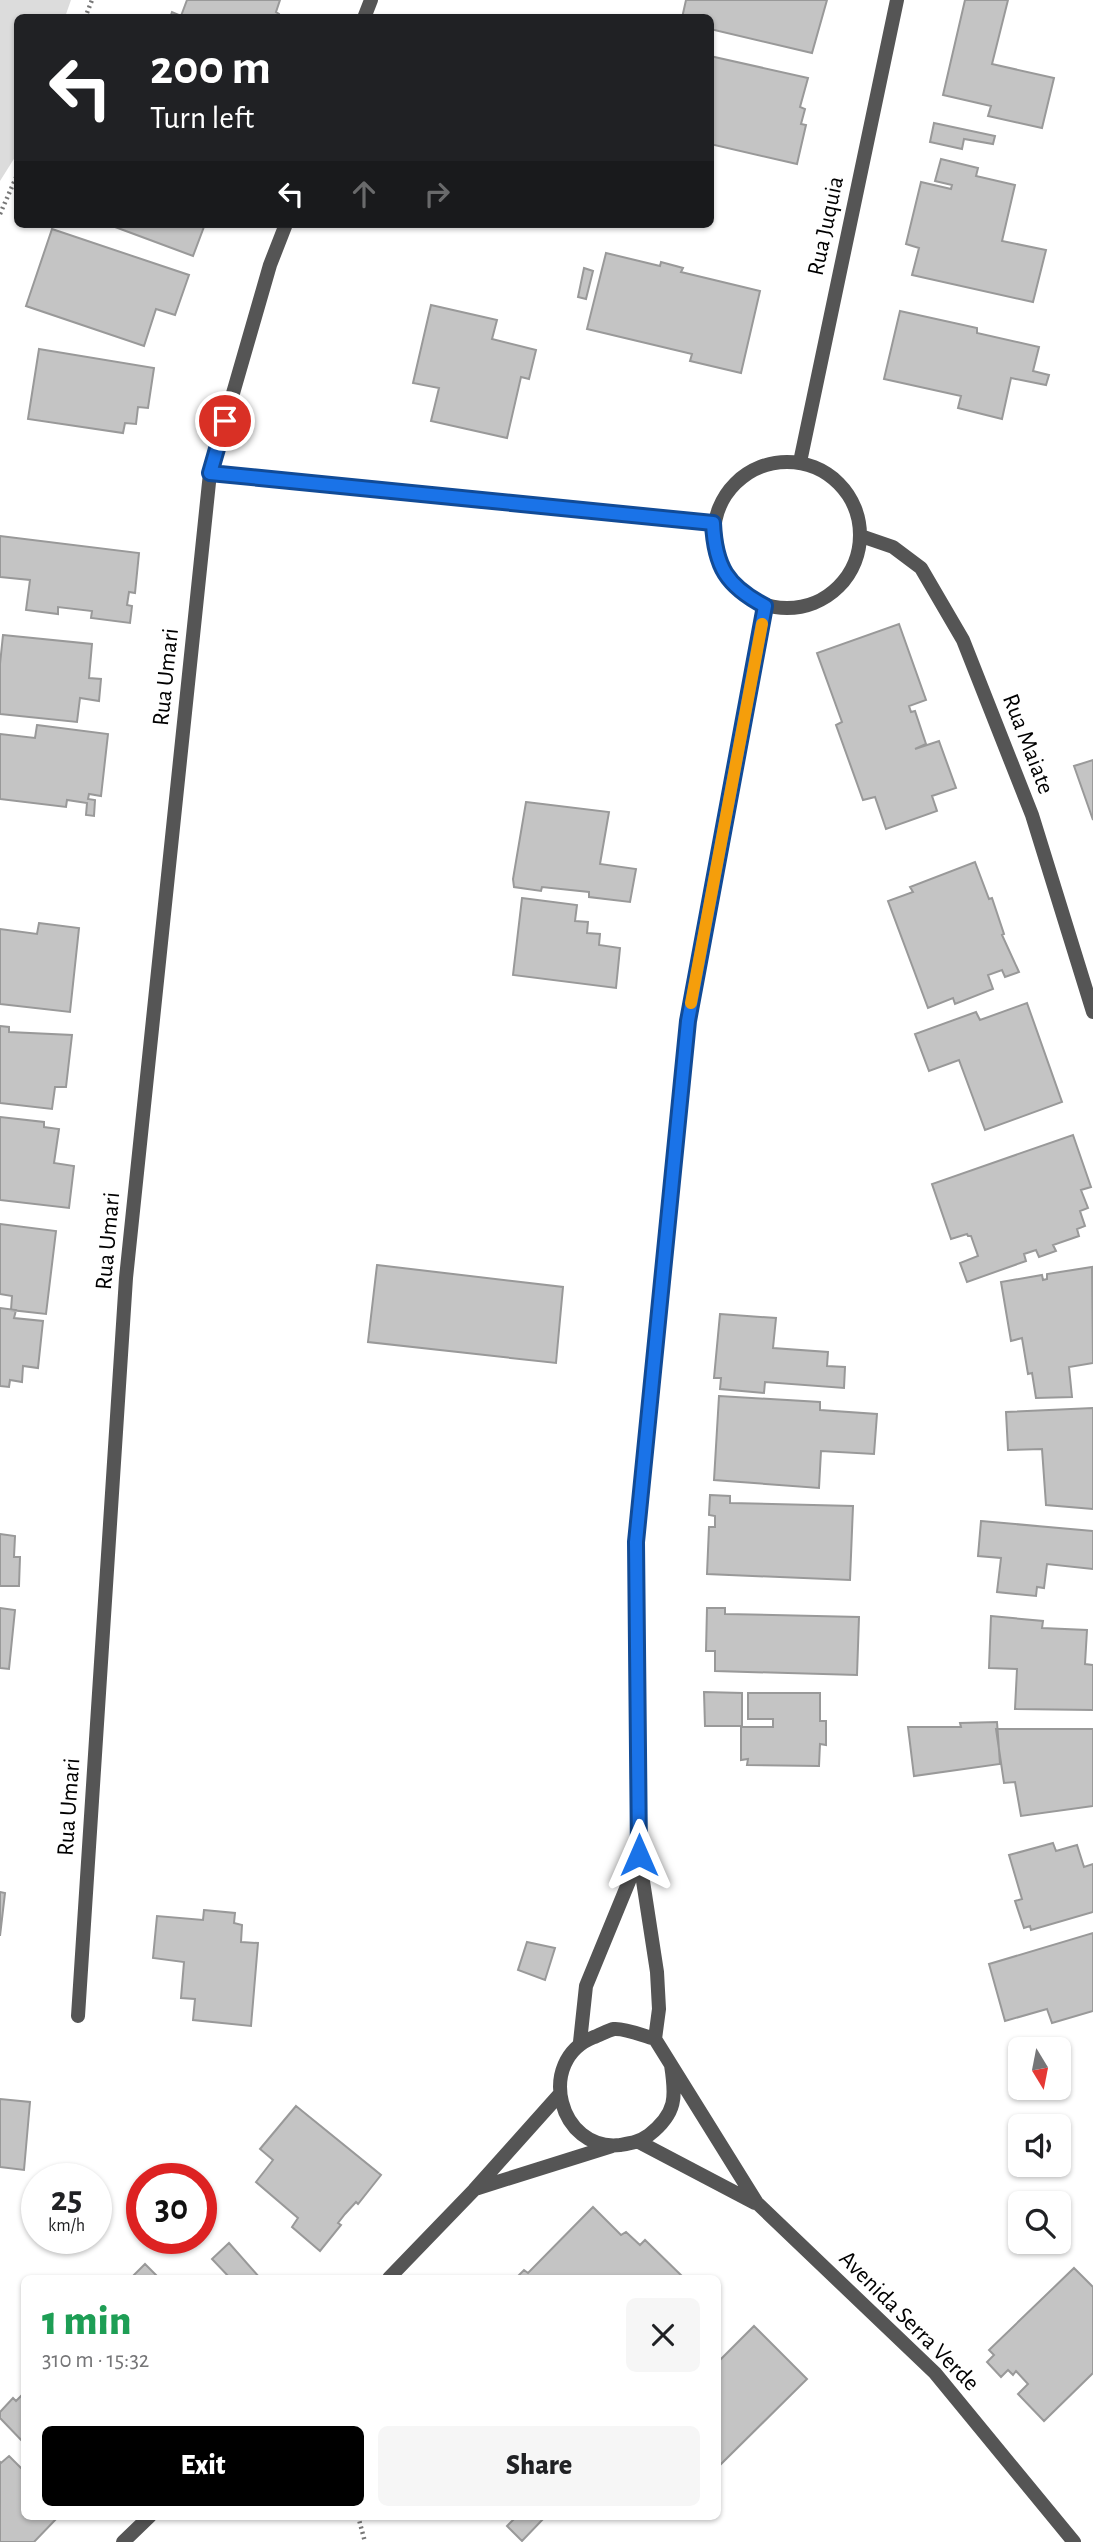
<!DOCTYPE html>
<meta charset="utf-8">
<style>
:root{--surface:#fff;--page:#f6f6f6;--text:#202124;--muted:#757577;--accent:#000}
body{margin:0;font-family:"Alegreya Sans",sans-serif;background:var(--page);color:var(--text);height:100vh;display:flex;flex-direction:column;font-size:26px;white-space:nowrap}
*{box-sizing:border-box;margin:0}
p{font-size:23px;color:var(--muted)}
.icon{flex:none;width:38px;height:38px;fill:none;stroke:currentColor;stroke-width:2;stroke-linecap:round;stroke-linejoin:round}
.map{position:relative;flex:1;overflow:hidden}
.panel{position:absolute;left:21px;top:2275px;width:700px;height:245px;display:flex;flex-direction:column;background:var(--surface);border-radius:10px;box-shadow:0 2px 5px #0004}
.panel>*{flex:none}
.hud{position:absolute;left:14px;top:14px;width:700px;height:214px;border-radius:10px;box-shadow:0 2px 5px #0004;background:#202124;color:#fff;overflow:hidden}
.needle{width:46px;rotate:170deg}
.controls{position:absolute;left:1008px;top:2037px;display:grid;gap:14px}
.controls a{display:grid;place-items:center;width:63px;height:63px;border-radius:10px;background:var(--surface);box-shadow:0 2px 5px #0004;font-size:35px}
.speed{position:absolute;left:21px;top:2163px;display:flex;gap:14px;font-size:35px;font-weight:700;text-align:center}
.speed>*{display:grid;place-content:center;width:91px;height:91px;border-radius:50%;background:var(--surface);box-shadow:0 2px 5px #0004;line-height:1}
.speed small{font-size:18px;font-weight:400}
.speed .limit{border:10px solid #d22;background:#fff;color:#111}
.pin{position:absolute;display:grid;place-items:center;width:60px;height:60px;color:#fff;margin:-30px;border:4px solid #fff;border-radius:50%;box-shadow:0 2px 7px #0007}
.me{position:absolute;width:77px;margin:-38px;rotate:0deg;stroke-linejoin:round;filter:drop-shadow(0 0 5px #0008)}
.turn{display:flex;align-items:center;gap:24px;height:147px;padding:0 21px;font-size:32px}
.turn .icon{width:91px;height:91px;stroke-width:2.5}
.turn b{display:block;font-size:49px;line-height:60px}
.lanes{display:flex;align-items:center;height:66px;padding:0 21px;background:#0003;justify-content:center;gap:35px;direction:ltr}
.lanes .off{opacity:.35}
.round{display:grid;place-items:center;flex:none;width:74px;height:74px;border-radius:10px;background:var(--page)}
.summary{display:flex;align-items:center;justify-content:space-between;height:119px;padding:0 21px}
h1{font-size:42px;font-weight:800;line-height:52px;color:#1e9e55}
.cta{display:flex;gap:14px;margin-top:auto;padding:14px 21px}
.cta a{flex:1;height:80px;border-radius:10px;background:var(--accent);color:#fff;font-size:28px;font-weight:800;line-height:80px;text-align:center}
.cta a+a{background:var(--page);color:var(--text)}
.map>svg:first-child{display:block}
.green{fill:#dcdcdc}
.building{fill:#c4c4c4;stroke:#999;stroke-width:2}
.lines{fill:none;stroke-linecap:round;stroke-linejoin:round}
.path{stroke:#777;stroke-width:4.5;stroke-dasharray:2 3.5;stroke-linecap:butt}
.street{stroke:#555;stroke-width:14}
.route-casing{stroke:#114b97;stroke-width:18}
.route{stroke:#1a73e8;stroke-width:12}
.slow{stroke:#f59e0b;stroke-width:12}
.labels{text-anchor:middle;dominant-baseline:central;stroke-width:7;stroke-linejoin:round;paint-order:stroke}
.street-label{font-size:24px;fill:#000;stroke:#fff}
</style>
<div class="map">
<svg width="1093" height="2542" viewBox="0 0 1093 2542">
<rect width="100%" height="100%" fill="#fff"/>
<path class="green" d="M0 0H71L65 17 18 18 17 154 0 181Z"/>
<path class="building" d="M187 0H280L276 12 279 14 278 18H170L172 12 181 16Z
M686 0H827L812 53 710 29V18H682Z
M965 0H1008L992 64 1054 78 1042 128 988 116 991 106 943 95Z
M710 56 808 78 800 107 805 109 801 124 806 125 797 164 710 144Z
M934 123 995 136 993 144 964 139 962 149 930 142Z
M941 159 978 168 976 176 1015 185 1002 241 1046 250 1033 302 912 275 919 248 906 244 921 182 951 189 952 185 935 181Z
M107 224H205L193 256Z
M52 229 189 275 175 315 156 309 144 346 26 306Z
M606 253 660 266 661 262 683 268 681 272 760 291 741 373 690 361 692 354 587 329Z
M584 268 593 271 586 299 578 297Z
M431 305 497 320 492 339 536 350 529 379 521 377 507 438 431 421 439 388 413 383Z
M900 311 977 328V333L1039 347 1033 371 1049 375 1046 385 1011 378 1002 419 958 408 961 396 884 379Z
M39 349 154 368 148 408 138 407 136 424 125 423 123 433 28 419Z
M0 536 139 553 135 593 129 592 127 605 132 606 130 623 91 618 92 611 58 607V614L26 610 30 580 0 577Z
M899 624 926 700 909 706 911 712 915 711 926 744 915 749 939 741 956 788 932 796 937 811 886 829 875 797 863 800 836 725 842 722 817 653Z
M3 635 92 644 89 678 101 679 99 701 80 698 77 722 0 714V664Z
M37 725 108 734 101 796 89 794 88 799 95 800 94 816 86 815 87 803 67 800 66 807 0 799V734L35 738Z
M1093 760V820L1074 766Z
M526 802 609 812 600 864 636 869 630 902 589 897V892L542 887 541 891 514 887 513 879Z
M975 862 989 899 992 898 1004 934 1002 935 1019 972 1005 977 1002 970 988 975 993 989 955 1004 953 998 928 1008 888 901 913 892 910 887Z
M522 898 577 905 575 921 588 922 587 933 600 934 599 945 620 948 616 988 513 975Z
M39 923 79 928 70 1012 0 1004V929L37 934Z
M1027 1003 1062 1102 985 1130 959 1060 929 1071 915 1034 976 1012 980 1020Z
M0 1026 9 1027V1032L72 1035 66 1087H55L52 1109 0 1103Z
M0 1117 44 1122V1127L59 1129 54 1163 74 1166 69 1208 0 1200Z
M1073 1135 1091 1187 1081 1190 1088 1208 1080 1211 1085 1226 1077 1229 1079 1236 1053 1245 1056 1251 1039 1257 1036 1250 1024 1254 1026 1261 967 1282 960 1263 978 1256 971 1236H968L967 1234 951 1239 932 1184Z
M0 1224 56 1231 46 1314 11 1310 12 1296 0 1294Z
M377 1265 563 1287 556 1363 368 1342Z
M1092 1267 1093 1363 1069 1367 1072 1397 1036 1398 1032 1373 1028 1374 1022 1338 1011 1341 1001 1282 1042 1275 1043 1280 1047 1279V1274Z
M0 1308 16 1310 14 1318 43 1321 38 1368 23 1366 22 1382 10 1380 9 1387 0 1386Z
M720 1314 776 1318 773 1348 828 1352 827 1366 845 1367 844 1388 765 1382 764 1393 720 1389 721 1378H714Z
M719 1396 820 1402V1410L877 1414 874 1454 821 1451 819 1488 714 1480Z
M1093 1408V1509L1046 1505 1042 1449 1008 1450 1006 1412Z
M710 1495 730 1496V1503L853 1506 850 1580 707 1574 709 1527H715V1516L709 1515Z
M981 1521 1093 1531V1569L1047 1564 1044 1588 1037 1587 1036 1596 997 1592 1001 1558 978 1556Z
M0 1534 15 1536 14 1557H20L19 1586H0Z
M0 1608 15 1610 9 1669 0 1668Z
M707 1608H725V1614L859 1617 857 1675 715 1671V1651H706Z
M991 1616 1043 1621 1042 1628 1087 1630 1085 1664 1093 1665V1710L1015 1709 1017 1669 989 1668Z
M704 1692 742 1693V1726H705Z
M748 1693H820V1721H826V1745L820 1744 819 1766 747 1765 748 1759 741 1760V1727H773V1719H748Z
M997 1722 1000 1764 914 1776 908 1727H961L960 1723Z
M996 1729H1093V1806L1021 1816 1015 1782 1004 1783Z
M1053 1843 1056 1851 1077 1845 1084 1867 1093 1864V1912L1031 1930 1030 1926 1024 1928 1015 1901 1022 1899 1009 1855Z
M0 1892 5 1893 0 1936Z
M204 1910 235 1913 234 1923 242 1925 241 1942 258 1943 251 2026 193 2020 195 1999 181 1998 184 1962 153 1958 157 1916 203 1920Z
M1093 1933V2011L1052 2023 1047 2009 1005 2021 989 1964Z
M527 1942 555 1948 545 1980 518 1970Z
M0 2099 30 2102 24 2170 0 2167Z
M296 2106 381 2175 358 2204 356 2202 345 2214 338 2223 341 2225 320 2251 292 2227 298 2218 256 2182 273 2160 260 2149Z
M593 2207 621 2235 626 2232 640 2245 645 2240 684 2278H516L524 2270 528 2273Z
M229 2243 260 2278H230L212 2259Z
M145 2264 159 2278H128L133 2276Z
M1074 2268 1093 2287V2373L1044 2421 1018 2394 1028 2384 1016 2371 1013 2375 1008 2370 1001 2377 987 2362 994 2355 989 2350Z
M754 2326 807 2379 718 2467V2362Z
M24 2393V2443L0 2418V2412L13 2398 16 2401Z
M9 2456 24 2471V2516H59L34 2542H0V2462L1 2463Z
M517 2516H546L522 2541 507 2526Z"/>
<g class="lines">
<path class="path" d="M85 18 92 0
M0 214 18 173
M358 2516 365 2542"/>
<path class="street" d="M364 18 371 0
M714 535a73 73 0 1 1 146 0a73 73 0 1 1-146 0Z
M800 462 897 0
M210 473 713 523
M861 536 893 547 921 568 963 640 1032 815 1093 1012
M78 2016 126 1278 210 473 270 265 286 224
M655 2039 659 2009 657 1972 639 1855 637 1542 688 1021 765 605
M580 2042 586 1986 639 1857
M671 2065C676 2097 677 2113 649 2135 639 2142 632 2143 620 2145 559 2152 535 2060 594 2037 600 2035 608 2030 614 2029 626 2028 643 2036 655 2039L757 2203 935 2373 1074 2542
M639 2142 755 2203
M475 2189 612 2146
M389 2278 474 2190 559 2095
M123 2542 150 2516"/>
</g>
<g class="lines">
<defs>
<path id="route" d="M225 421 210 473 713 523C715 567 727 586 765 606L688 1021 636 1542 639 1855"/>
</defs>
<use href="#route" class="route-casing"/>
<use href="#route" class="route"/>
<path class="slow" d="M691 1003 762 624"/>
</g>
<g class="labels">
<g class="street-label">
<text transform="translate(826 226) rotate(-78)">Rua Juquia</text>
<text transform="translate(166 677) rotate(-84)">Rua Umari</text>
<text transform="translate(1028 744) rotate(69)">Rua Maiate</text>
<text transform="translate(108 1241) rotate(-85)">Rua Umari</text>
<text transform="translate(69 1807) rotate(-86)">Rua Umari</text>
<text transform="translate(909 2321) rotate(45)">Avenida Serra Verde</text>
</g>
</g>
</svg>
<div class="controls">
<a><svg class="needle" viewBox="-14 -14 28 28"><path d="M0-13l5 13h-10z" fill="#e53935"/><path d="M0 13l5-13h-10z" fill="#757577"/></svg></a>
<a><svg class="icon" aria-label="sound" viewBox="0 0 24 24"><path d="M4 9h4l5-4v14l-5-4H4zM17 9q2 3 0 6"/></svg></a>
<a><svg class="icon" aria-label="search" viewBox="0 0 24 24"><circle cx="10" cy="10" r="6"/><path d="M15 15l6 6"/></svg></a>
</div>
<div class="speed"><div>25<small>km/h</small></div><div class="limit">30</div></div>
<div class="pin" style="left:225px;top:421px;background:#d93025"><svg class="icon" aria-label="arrive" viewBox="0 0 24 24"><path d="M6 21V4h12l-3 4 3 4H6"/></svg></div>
<svg class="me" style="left:639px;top:1855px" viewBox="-20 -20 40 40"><path d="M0-17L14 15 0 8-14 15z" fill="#1a73e8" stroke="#fff" stroke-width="4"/></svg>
<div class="hud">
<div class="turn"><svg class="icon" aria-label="left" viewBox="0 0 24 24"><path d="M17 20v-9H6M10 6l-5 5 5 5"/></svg><div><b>200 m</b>Turn left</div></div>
<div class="lanes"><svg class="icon" aria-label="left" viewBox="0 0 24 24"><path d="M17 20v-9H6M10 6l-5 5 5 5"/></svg><svg class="icon off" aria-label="ahead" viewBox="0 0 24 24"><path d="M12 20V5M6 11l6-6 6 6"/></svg><svg class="icon off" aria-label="right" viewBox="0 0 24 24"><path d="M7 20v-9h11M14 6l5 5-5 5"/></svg></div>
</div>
<section class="panel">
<div class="summary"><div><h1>1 min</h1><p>310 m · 15:32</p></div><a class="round"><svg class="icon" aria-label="close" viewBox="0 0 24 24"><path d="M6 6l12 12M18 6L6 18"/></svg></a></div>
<div class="cta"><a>Exit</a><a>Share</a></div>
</section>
</div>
